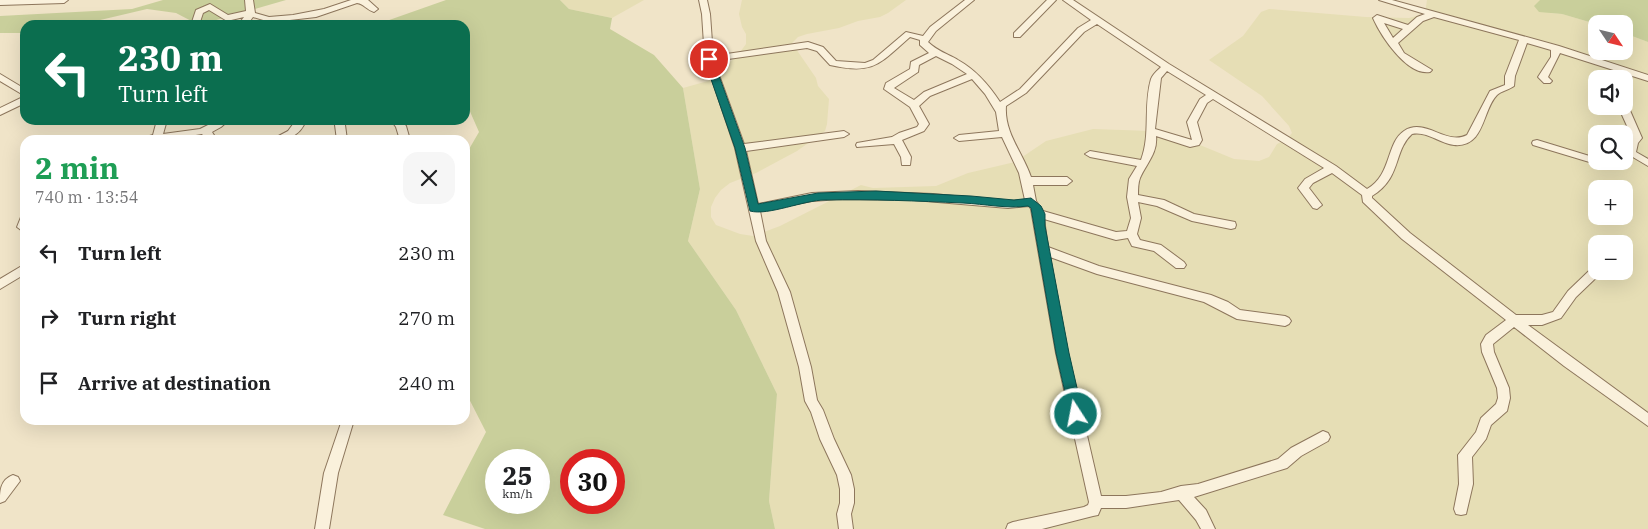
<!DOCTYPE html>
<meta charset="utf-8">
<style>
:root{--surface:#fff;--page:#f6f6f6;--text:#202124;--muted:#757577}
body{margin:0;font-family:"IBM Plex Serif",serif;background:var(--page);color:var(--text);height:100vh;display:flex;flex-direction:column;font-size:19px;white-space:nowrap}
*{box-sizing:border-box;margin:0}
p{font-size:16px;color:var(--muted)}
.icon{flex:none;width:28px;height:28px;fill:none;stroke:currentColor;stroke-width:2;stroke-linecap:round;stroke-linejoin:round}
.map{position:relative;flex:1;overflow:hidden}
.panel{position:absolute;left:20px;top:135px;width:450px;height:290px;display:flex;flex-direction:column;background:var(--surface);border-radius:15px;box-shadow:0 5px 20px #0002}
.panel>*{flex:none}
.banner{position:absolute;left:20px;top:20px;width:450px;height:105px;border-radius:15px;box-shadow:0 5px 20px #0002;background:#0b6e4f;color:#fff;overflow:hidden}
.needle{width:32px;rotate:125deg}
.controls{position:absolute;left:1588px;top:15px;display:grid;gap:10px}
.controls a{display:grid;place-items:center;width:45px;height:45px;border-radius:10px;background:var(--surface);box-shadow:0 5px 20px #0002;font-size:25px}
.speed{position:absolute;left:485px;top:449px;display:flex;gap:10px;font-size:25px;font-weight:700;text-align:center}
.speed>*{display:grid;place-content:center;width:65px;height:65px;border-radius:50%;background:var(--surface);box-shadow:0 5px 20px #0002;line-height:1}
.speed small{font-size:12px;font-weight:400}
.speed .limit{border:8px solid #d22;background:#fff;color:#111}
.pin{position:absolute;display:grid;place-items:center;width:42px;height:42px;color:#fff;margin:-21px;border:2px solid #fff;border-radius:50%;box-shadow:0 1px 5px #0007}
.me{position:absolute;width:55px;margin:-28px;rotate:349deg;stroke-linejoin:round;filter:drop-shadow(0 0 4px #0008)}
.turn{display:flex;align-items:center;gap:18px;height:105px;padding:0 15px;font-size:22px}
.turn .icon{width:65px;height:65px;stroke-width:2.5}
.turn b{display:block;font-size:35px;line-height:42px}
.round{display:grid;place-items:center;flex:none;width:52px;height:52px;border-radius:15px;background:var(--page)}
.headline{display:flex;align-items:center;justify-content:space-between;height:85px;padding:0 15px}
h1{font-size:30px;font-weight:700;line-height:38px;color:#1e9e55}
ul{padding:0;list-style:none}
li{display:flex;align-items:center;gap:15px;height:65px;padding:0 15px}
li div{flex:1}
li b{display:block;font-size:19px}
li em{font-style:normal}
.map>svg:first-child{display:block}
.farmland{fill:#e6deb5;fill-rule:evenodd}
.green{fill:#c9cf9b;fill-rule:evenodd}
.lines{fill:none;stroke-linecap:round;stroke-linejoin:round}
.minor-casing{stroke:#8d765c;stroke-width:2}
.minor{fill:#faf1dc;fill-rule:evenodd}
.route{fill:#0f766e;stroke:#0a4d48}
</style>
<div class="map">
<svg width="1648" height="529" viewBox="0 0 1648 529">
<rect width="100%" height="100%" fill="#f0e4c8"/>
<path class="farmland" d="M560 0H644L612 18 569 9Z
M742 0H906L888 13 880 17 858 21 839 28 807 34 798 37 792 43 816 78 818 86 829 99 827 124 825 131 797 151 756 173 730 183 721 190 715 198 711 207V217L716 225 740 234 753 236 780 226 861 185 873 188 936 186 968 173 1015 162 1046 141 1093 129 1151 131 1195 143 1234 159 1259 161 1269 157 1277 144 1286 140 1292 133 1289 126 1262 96 1209 60 1243 36 1261 12 1269 9 1366 17 1409 18 1425 14 1427 0H1540L1539 3 1550 13 1562 14 1596 24V51H1624V33L1648 42V529H775L769 501 777 394 736 310 688 241 700 189 683 88 708 81 738 55 746 44V34L742 27 739 14ZM1596 79H1624V106H1596ZM1596 134H1624V161H1596ZM1596 189H1624V216H1596ZM1596 244H1624V271H1596Z"/>
<path class="green" d="M163 0H286L199 25 176 13 147 9 79 25H25V33H0V16L132 9Z
M446 0H560L569 9 612 18 610 29 654 55 683 88 700 189 688 241 736 310 777 394 769 501 775 529H485L443 515 486 432 465 391V156L479 132 468 107 469 81 465 75V25H375ZM496 460H539V502H496ZM571 460H614V502H571Z
M1540 0H1648V42L1624 33V24H1596L1562 14 1539 12 1534 6Z"/>
<g class="lines">
<defs>
<path id="minor" d="M0 0H68L64 3 0 5Z
M245 0H253L255 13 269 17 293 15 324 9 351 0H368L378 9 374 12C367 10 364 4 357 3L316 17 281 21 280 25 253 17 247 25H238L244 17 227 21 209 10 203 13 199 25H191L196 10 210 4 228 15 246 11Z
M699 0H707L710 14 713 56 808 42 823 47 836 61 865 63 873 60 906 32 923 36 930 27 965 0H974L936 31 928 42C937 51 948 54 958 60 976 70 989 85 1000 102L1020 89 1078 28 1091 20 1063 0H1073L1169 64 1336 166 1367 189C1392 175 1386 143 1404 131 1425 117 1446 146 1467 135L1490 91 1505 85V76L1519 40 1434 17 1423 21 1398 43 1404 53 1432 70 1430 72C1407 76 1381 36 1373 18L1377 15 1408 25 1417 17 1425 14 1379 0H1392L1559 46 1648 75V81L1560 53 1548 77 1552 81 1550 83H1544L1538 77 1551 57V50L1527 43 1515 76 1514 86C1509 90 1501 91 1497 95 1482 110 1485 148 1454 145 1439 143 1427 131 1412 134 1393 151 1402 178 1372 196V198L1410 233 1516 315H1542L1553 312 1568 291 1592 268 1596 267V271H1602L1600 274 1576 297 1561 318 1542 325H1528L1648 413V426L1564 366 1514 327 1493 344 1494 352 1509 388 1510 398 1507 411 1491 425 1486 439 1472 457 1473 484 1466 514 1461 515 1456 514 1454 509 1459 484 1458 455 1476 432 1481 418 1496 404 1498 398 1497 388 1482 352 1481 344 1486 335 1506 320 1402 239 1363 202 1362 195 1332 173 1313 183 1309 188 1322 205 1317 209 1313 208 1298 188 1305 179 1324 168 1213 99 1207 103 1197 122 1202 140 1199 145 1190 147 1156 136C1158 153 1146 164 1140 178 1138 183 1138 189 1138 195L1164 200 1194 214 1235 222 1236 225 1235 228 1231 229 1192 221 1157 206 1138 202 1141 218 1137 234 1140 240 1161 245 1184 262 1186 265 1184 268H1176L1154 251 1132 246 1128 238 1116 240 1044 219 1048 247 1099 266 1211 295 1228 302 1240 310 1285 316 1289 318 1291 321 1289 324 1285 326 1237 319 1204 302 1097 274 1050 257 1068 353 1101 496H1126L1161 492 1181 486 1198 484 1278 459 1291 448 1323 431 1328 433 1330 437 1328 441 1301 456 1287 468 1194 497 1206 510 1215 529H1201L1196 520 1179 500 1126 508H1101L1098 515 1093 516 1042 529H1006L1008 524 1013 522 1084 507 1088 505 1089 502 1056 353 1031 209 1029 206 1008 208 914 200 840 199 812 201 760 211 766 241 790 292 811 367 817 400 823 410 834 439 851 475 854 489V503L851 514 853 529H839L837 514 840 503V489L837 475 820 439 811 412 805 401 799 367 778 292 756 241 735 148 705 59 702 14ZM1384 23 1403 29 1393 38ZM1097 24 1161 67C1158 70 1153 74 1151 79 1143 106 1151 134 1141 160L1090 151 1085 154 1090 157 1137 166 1129 179 1127 197 1131 218 1127 231 1116 232 1043 211 1036 201 1033 185H1067L1072 181 1067 177H1031C1023 153 1004 133 1006 106L1026 93 1084 32ZM910 37 920 40V45L929 53 911 62 910 69 886 83 884 89 910 107 919 124 917 127 899 133 892 137 857 143 856 145 857 147 894 144 901 157 902 165H910L911 157 902 140 924 131 929 124 919 106 930 96 972 79 985 94 996 112 999 131 959 135 954 138 959 141 1002 137 1019 173 1025 200 1008 201 933 194 858 191 812 193 758 204 746 151 844 137 849 134 844 131 744 144 714 61 807 48 817 51 830 65C874 75 879 64 910 37ZM936 56 952 64 967 74 924 92 914 100 894 88 918 72 919 65ZM1167 71 1206 95 1200 99 1187 122 1192 140 1155 129 1161 78Z
M1047 0H1056L1020 37H1014V33Z
M0 74 25 89V96L0 81Z
M25 96V103L0 115V108Z
M1624 103 1628 106 1642 138 1638 143 1636 152 1648 159V166L1626 153 1628 142 1632 137 1618 106H1624Z
M157 120H167L163 134 200 129 218 120H229L221 127 212 132 217 140H207L202 134 164 140H141L143 138 153 135Z
M296 120H306C300 137 287 140 271 140L288 131Z
M391 120H401L406 126 410 140H400L396 127Z
M340 122 345 125 347 140H337L335 125Z
M1537 140 1596 158V161H1601L1596 164 1533 145 1532 143 1533 141Z
M25 216V233L17 227 21 217Z
M25 264V274L0 289V279Z
M342 420H354L338 473 329 529H315L324 473Z
M13 475 18 477 20 481 5 501 0 503C0 491 0 480 13 475Z"/>
</defs>
<use href="#minor" class="minor-casing"/>
<use href="#minor" class="minor"/>
</g>
<path class="route" d="M709 56 713 59 745 148 758 204 818 193 876 191 971 196 1014 200 1031 198 1041 206 1045 214V226L1069 353 1083 414 1081 418 1076 420 1072 418 1070 414 1056 353 1031 208 1028 206C1007 209 985 204 963 203 917 201 872 199 825 200 804 200 768 216 750 211L735 148 704 59Z"/>
</svg>
<div class="controls">
<a><svg class="needle" viewBox="-14 -14 28 28"><path d="M0-13l5 13h-10z" fill="#e53935"/><path d="M0 13l5-13h-10z" fill="#757577"/></svg></a>
<a><svg class="icon" aria-label="sound" viewBox="0 0 24 24"><path d="M4 9h4l5-4v14l-5-4H4zM17 9q2 3 0 6"/></svg></a>
<a><svg class="icon" aria-label="search" viewBox="0 0 24 24"><circle cx="10" cy="10" r="6"/><path d="M15 15l6 6"/></svg></a>
<a>+</a>
<a>−</a>
</div>
<div class="speed"><div>25<small>km/h</small></div><div class="limit">30</div></div>
<div class="pin" style="left:709px;top:59px;background:#d93025"><svg class="icon" aria-label="arrive" viewBox="0 0 24 24"><path d="M6 21V4h12l-3 4 3 4H6"/></svg></div>
<svg class="me" style="left:1076px;top:414px" viewBox="-20 -20 40 40"><circle r="17" fill="#0f766e" stroke="#fff" stroke-width="3"/><path d="M0-11L8 9 0 5-8 9z" fill="#fff"/></svg>
<div class="banner">
<div class="turn"><svg class="icon" aria-label="left" viewBox="0 0 24 24"><path d="M17 20v-9H6M10 6l-5 5 5 5"/></svg><div><b>230 m</b>Turn left</div></div>
</div>
<section class="panel">
<div class="headline"><div><h1>2 min</h1><p>740 m · 13:54</p></div><a class="round"><svg class="icon" aria-label="close" viewBox="0 0 24 24"><path d="M6 6l12 12M18 6L6 18"/></svg></a></div>
<ul>
<li><svg class="icon" aria-label="left" viewBox="0 0 24 24"><path d="M17 20v-9H6M10 6l-5 5 5 5"/></svg><div><b>Turn left</b></div><em>230 m</em></li>
<li><svg class="icon" aria-label="right" viewBox="0 0 24 24"><path d="M7 20v-9h11M14 6l5 5-5 5"/></svg><div><b>Turn right</b></div><em>270 m</em></li>
<li><svg class="icon" aria-label="arrive" viewBox="0 0 24 24"><path d="M6 21V4h12l-3 4 3 4H6"/></svg><div><b>Arrive at destination</b></div><em>240 m</em></li>
</ul>
</section>
</div>
